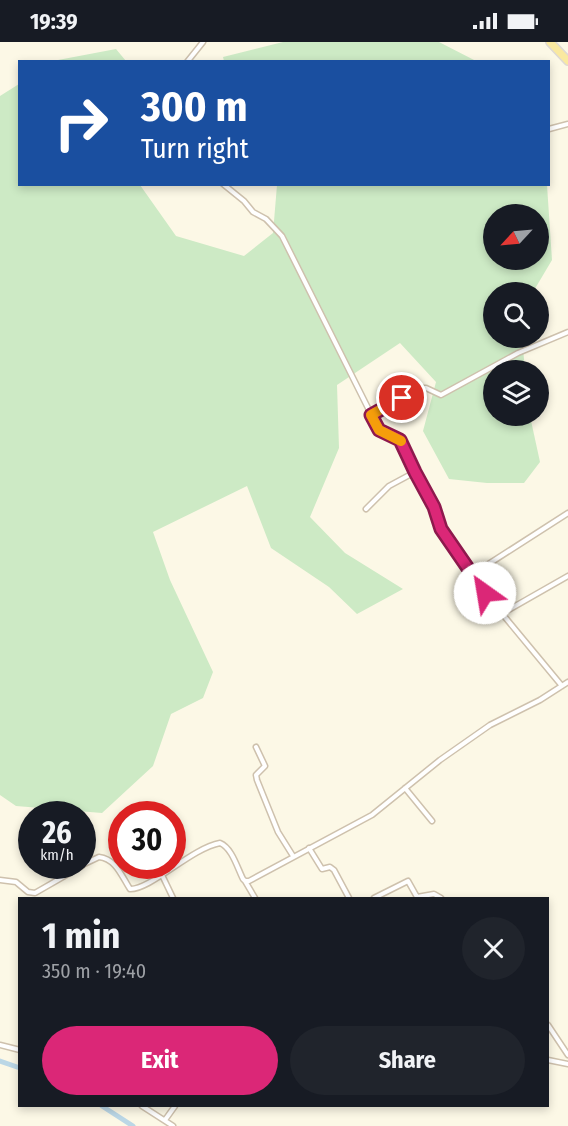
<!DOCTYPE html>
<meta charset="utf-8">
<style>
:root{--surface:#171b24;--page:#20242c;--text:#f1f3f6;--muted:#9ea1a6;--accent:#db2777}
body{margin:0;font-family:"Fira Sans Condensed",sans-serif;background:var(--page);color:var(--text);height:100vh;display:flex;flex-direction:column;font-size:22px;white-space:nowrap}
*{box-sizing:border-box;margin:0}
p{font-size:20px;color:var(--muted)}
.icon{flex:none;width:33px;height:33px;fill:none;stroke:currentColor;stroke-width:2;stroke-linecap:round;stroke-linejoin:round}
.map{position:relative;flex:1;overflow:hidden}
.details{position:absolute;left:18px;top:855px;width:531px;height:210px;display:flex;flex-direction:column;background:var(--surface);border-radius:0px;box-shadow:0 3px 9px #0003}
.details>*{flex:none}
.guide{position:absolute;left:18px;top:18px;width:532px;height:126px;border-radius:0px;box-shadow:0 3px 9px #0003;background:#1a4fa0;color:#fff;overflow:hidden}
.needle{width:39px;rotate:244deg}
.tools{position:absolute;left:483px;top:162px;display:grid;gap:12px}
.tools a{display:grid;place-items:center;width:66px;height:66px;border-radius:50%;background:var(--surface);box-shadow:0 3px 9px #0003;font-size:30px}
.speed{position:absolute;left:18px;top:759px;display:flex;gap:12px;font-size:30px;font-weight:700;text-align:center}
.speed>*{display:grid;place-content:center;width:78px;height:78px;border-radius:50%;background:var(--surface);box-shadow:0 3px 9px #0003;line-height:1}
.speed small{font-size:15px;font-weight:400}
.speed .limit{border:9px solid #d22;background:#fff;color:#111}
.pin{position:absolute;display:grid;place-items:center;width:51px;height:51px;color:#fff;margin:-26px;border:3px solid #fff;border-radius:50%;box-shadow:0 2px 6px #0007}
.me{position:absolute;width:66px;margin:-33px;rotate:328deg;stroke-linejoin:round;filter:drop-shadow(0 0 4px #0008)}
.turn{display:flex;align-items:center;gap:21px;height:126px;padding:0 24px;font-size:27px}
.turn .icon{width:78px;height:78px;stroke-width:2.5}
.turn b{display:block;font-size:42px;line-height:51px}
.round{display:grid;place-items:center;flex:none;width:63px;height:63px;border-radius:32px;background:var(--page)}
.headline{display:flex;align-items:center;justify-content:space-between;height:102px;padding:0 24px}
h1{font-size:36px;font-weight:700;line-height:45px}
.primary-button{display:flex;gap:12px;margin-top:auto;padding:12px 24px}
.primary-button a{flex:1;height:69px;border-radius:36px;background:var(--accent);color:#fff;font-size:24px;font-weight:700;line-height:69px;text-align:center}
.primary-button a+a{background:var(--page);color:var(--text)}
.status{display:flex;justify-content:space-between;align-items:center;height:42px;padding:0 30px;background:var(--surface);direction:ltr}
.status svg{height:16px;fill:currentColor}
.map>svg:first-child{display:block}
.green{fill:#cdeac5;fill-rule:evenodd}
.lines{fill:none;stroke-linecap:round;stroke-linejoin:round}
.canal{stroke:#bbd7e6;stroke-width:5}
.minor-casing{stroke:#cec1ad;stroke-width:7}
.primary-casing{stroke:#ded9d4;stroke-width:10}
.minor{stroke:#fff;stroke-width:4}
.primary{stroke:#fae9a0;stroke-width:7}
.route-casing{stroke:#8e194d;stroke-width:15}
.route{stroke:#db2777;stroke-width:10}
.slow{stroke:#f59e0b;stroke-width:10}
</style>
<div class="status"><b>19:39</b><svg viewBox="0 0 49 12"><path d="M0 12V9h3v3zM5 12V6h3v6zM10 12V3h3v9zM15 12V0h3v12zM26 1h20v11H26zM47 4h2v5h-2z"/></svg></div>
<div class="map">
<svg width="568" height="1084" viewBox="0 0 568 1084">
<rect width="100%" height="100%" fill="#fcf8e6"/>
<path class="green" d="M283 0H439L476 19H224L223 15Z
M116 7 126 19H56L58 18Z
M19 42 20 142 140 143 176 194 244 214 273 191 277 143H547L552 218 533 250H494V296H522L525 328H494V374H530L540 420 524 441H487L449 437 423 389 436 340 400 301 337 343 339 406 310 475 345 511 403 547 357 572 329 545 271 506 247 444 153 490 170 538 213 630 203 656 171 672 153 724 102 771 16 764 0 753V54ZM494 172H538V218H494Z"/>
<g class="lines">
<path class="canal" d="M0 1019 20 1026
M102 1064 133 1084"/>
<defs>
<path id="minor" d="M187 20 203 0
M549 87 568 82
M223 142 244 159 253 170 266 177 282 194 379 388 400 398 415 430 434 465 441 487 446 495 485 551 562 644
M371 373 422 346H426L441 353 518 311 568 290
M366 467 389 444 415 430
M473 532 568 471
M503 571 568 534
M256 705 265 724 256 733 257 738 278 790 293 814
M405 746 432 779
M309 806 322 827 330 825 334 828 349 856
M82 823 99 815C116 817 121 833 130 847 150 848 192 806 220 801 232 806 237 825 243 837L245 839H249L372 773 440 718 490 683 540 658 568 640
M162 833 173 856
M0 838 16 840 28 850 35 851 82 824
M245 839 255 856
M374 856 408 839 417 855 434 852 441 856
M548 983 568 1013
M0 1003 20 1008
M548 1018 568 1022
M142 1064 173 1084
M165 1078 175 1064"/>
<path id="primary" d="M550 0 568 19"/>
</defs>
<use href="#minor" class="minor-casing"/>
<use href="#primary" class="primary-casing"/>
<use href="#minor" class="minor"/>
<use href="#primary" class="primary"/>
</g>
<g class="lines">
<defs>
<path id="route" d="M402 356 371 373 379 388 400 398 415 430 434 465 441 487 485 551"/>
</defs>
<use href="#route" class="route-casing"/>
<use href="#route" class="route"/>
<path class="slow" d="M378 369 371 373 379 388 401 399"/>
</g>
</svg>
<div class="tools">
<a><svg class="needle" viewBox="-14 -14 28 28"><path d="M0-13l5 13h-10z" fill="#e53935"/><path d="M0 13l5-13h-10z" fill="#9ea1a6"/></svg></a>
<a><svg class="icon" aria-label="search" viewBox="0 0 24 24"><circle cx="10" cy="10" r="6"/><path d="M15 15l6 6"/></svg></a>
<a><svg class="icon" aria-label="layers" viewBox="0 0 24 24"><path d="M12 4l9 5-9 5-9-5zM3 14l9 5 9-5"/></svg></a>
</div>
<div class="speed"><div>26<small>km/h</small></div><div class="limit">30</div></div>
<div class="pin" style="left:402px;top:356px;background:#d93025"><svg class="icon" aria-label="arrive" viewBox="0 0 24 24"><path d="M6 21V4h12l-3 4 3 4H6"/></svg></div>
<svg class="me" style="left:485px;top:551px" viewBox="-20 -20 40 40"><circle r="19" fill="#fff"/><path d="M0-13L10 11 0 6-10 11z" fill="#db2777"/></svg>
<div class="guide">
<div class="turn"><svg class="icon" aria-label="right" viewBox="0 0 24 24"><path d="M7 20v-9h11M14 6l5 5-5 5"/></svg><div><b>300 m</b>Turn right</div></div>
</div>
<section class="details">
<div class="headline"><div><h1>1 min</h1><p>350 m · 19:40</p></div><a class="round"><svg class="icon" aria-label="close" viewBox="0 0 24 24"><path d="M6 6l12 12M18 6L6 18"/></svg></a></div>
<div class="primary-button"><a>Exit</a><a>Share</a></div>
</section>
</div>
